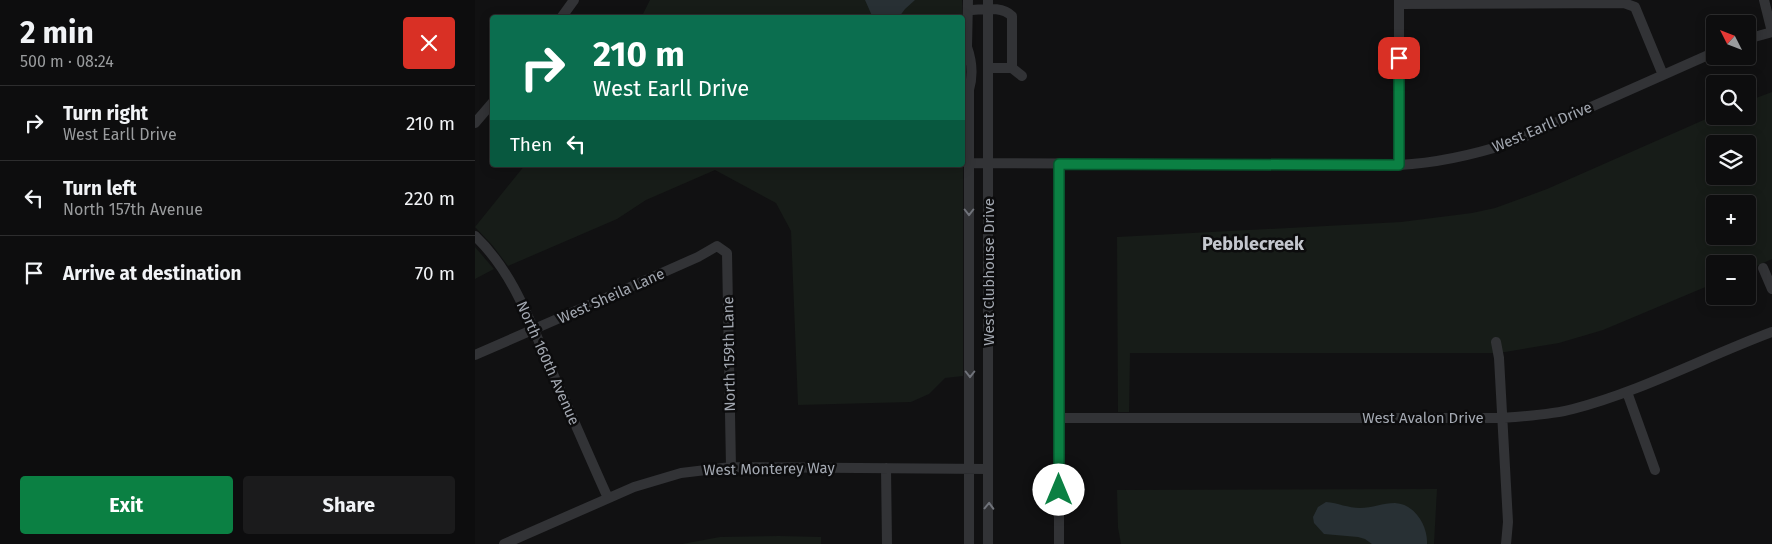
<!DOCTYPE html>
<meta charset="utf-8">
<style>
:root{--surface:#0d0d0e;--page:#1b1b1c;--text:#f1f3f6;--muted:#9a9c9e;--line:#2d2d2e;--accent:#0b8043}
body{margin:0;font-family:"Fira Sans",sans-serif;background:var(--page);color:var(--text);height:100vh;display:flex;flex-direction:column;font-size:19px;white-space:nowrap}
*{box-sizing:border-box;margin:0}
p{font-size:16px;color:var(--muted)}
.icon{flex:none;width:28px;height:28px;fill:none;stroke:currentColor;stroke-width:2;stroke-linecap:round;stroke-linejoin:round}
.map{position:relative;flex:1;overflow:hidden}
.panel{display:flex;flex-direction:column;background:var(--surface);width:475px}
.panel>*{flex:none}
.guide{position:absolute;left:15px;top:15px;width:475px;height:152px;border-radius:5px;box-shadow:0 2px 12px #0003,0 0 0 1px var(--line);background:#0b6e4f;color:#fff;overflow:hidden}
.needle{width:32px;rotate:312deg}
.controls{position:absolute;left:1231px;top:15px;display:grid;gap:10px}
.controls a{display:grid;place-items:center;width:50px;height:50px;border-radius:5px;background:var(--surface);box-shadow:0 2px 12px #0003,0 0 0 1px var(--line);font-size:25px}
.pin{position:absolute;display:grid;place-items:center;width:42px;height:42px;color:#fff;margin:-21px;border-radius:10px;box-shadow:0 2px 8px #0006}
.me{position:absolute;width:55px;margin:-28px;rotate:0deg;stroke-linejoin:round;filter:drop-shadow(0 0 4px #0008)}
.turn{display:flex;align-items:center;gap:18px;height:105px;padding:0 20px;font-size:22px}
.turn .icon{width:65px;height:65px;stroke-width:2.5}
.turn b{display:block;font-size:35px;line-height:42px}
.then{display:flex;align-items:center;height:48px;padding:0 20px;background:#0003;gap:10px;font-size:19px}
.round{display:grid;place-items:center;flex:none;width:52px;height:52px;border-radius:5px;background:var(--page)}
.summary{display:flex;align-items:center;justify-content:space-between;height:85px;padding:0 20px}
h1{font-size:30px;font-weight:700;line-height:38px}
.primary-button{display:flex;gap:10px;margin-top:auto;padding:10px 20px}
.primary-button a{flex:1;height:58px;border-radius:5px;background:var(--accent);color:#fff;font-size:20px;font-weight:700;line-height:58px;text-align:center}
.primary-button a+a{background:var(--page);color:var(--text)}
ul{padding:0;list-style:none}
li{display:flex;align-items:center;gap:15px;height:75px;padding:0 20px;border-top:1px solid var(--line)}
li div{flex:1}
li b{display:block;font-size:19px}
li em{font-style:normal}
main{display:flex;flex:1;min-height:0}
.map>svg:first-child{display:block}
.green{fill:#171c18;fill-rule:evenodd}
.water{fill:#283034}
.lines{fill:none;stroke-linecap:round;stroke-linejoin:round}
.minor{stroke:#323336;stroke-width:10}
.oneway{stroke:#70737a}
.route-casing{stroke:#07532c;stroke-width:12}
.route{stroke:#0b8043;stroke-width:9}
.labels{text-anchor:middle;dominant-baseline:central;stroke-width:5;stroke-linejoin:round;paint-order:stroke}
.street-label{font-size:15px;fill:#a3a8b1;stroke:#0c0c0d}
.quarter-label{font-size:18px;font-weight:bold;fill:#c4c7ce;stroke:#0c0c0d}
</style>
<main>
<section class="panel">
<div class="summary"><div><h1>2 min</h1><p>500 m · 08:24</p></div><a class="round" style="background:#d93025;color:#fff"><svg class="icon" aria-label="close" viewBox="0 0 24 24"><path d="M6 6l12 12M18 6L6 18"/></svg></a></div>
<ul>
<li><svg class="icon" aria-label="right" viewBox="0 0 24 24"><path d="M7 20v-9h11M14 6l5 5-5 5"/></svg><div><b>Turn right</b><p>West Earll Drive</p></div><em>210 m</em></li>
<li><svg class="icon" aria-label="left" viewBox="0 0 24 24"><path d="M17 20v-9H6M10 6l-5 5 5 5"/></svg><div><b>Turn left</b><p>North 157th Avenue</p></div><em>220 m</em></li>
<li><svg class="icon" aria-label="arrive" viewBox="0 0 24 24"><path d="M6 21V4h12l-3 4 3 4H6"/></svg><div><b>Arrive at destination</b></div><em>70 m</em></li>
</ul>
<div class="primary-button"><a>Exit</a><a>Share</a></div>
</section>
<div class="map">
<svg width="1297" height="544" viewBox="0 0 1297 544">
<rect width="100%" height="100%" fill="#111112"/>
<path class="green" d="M175 0H487V17L166 18Z
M488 92V376L470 378 454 394 436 402 323 405 316 231 301 203 240 170 171 200 142 219 33 266 18 246 0 227 50 165H488Z
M1297 92V259L1273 270 1272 264H1240V283L1128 330 1084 343 1024 353H655L654 412H643L642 237 926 222 997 213 1020 208 1072 189 1240 115V116H1272L1273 101ZM1240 144H1272V176H1240ZM1240 204H1272V236H1240Z
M0 247 19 269 0 279Z
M962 489 959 544H646L643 528 642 490Z
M304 536 346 537V544H207L245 537Z"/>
<path class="water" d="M390 0H440L430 9 424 17 398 18Z
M851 502C863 503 873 508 885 508 897 508 908 503 920 503 940 504 953 526 952 544H897L890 539 883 537 849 534 839 523 838 517 843 507Z"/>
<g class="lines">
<path class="minor" d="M1289 0 1297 32
M924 4 1149 3 1160 7 1188 75
M493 10C507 10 526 5 537 16V68
M86 18 99 0
M1272 39 1297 32
M492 47C497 61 498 76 494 90V544
M491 54 492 47 493 0
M514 68H537L547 76
M0 123 18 102
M494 163 924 165C962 163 998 155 1035 143L1240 52
M924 165V0
M0 236C37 271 54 319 74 365 94 409 113 454 133 498
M1288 268 1297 289
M1021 342 1024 358 1033 522 1031 544
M0 355 135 296 223 257 242 246 252 253 256 467
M1152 392 1180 470
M584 418H1027C1050 416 1076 415 1098 409 1167 391 1230 357 1297 332
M411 468 412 544
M29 544 159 487 206 473 256 467 513 469
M513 544V0
M584 544V165"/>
</g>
<defs><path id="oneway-chevron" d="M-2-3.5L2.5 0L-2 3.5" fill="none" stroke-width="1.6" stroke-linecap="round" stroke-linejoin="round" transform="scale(1.25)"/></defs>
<g class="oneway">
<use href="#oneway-chevron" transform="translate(494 212) rotate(90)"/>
<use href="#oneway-chevron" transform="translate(495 374) rotate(90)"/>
<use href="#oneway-chevron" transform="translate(514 506) rotate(-88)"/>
</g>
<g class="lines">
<defs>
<path id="route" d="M584 490V164L924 165V58"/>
</defs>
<use href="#route" class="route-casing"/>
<use href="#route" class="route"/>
</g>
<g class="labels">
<g class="street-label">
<text transform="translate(1067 127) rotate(-23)">West Earll Drive</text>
<text transform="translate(514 272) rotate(-90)">West Clubhouse Drive</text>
<text transform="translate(136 296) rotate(-24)">West Sheila Lane</text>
<text transform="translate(254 354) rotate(-91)">North 159th Lane</text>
<text transform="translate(73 363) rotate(66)">North 160th Avenue</text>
<text x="948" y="418">West Avalon Drive</text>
<text transform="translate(294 469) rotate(-1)">West Monterey Way</text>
</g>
<g class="quarter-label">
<text x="778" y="244">Pebblecreek</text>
</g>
</g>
</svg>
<div class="controls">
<a><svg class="needle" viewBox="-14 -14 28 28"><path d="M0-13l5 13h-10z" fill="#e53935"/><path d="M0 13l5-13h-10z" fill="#9a9c9e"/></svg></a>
<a><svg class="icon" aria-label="search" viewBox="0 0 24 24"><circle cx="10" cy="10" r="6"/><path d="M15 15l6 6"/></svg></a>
<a><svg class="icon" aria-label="layers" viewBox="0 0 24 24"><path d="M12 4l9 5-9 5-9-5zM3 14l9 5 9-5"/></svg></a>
<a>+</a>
<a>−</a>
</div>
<div class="pin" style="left:924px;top:58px;background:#d93025"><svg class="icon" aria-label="arrive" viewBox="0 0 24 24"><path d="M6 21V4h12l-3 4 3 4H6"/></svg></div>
<svg class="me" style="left:584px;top:490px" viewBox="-20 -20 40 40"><circle r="19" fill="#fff"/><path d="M0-13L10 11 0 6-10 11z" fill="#0b8043"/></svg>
<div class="guide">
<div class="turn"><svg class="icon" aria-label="right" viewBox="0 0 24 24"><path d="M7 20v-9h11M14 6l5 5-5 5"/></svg><div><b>210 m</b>West Earll Drive</div></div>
<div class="then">Then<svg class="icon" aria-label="left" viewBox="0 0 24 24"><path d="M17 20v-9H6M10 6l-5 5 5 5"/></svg></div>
</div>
</div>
</main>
